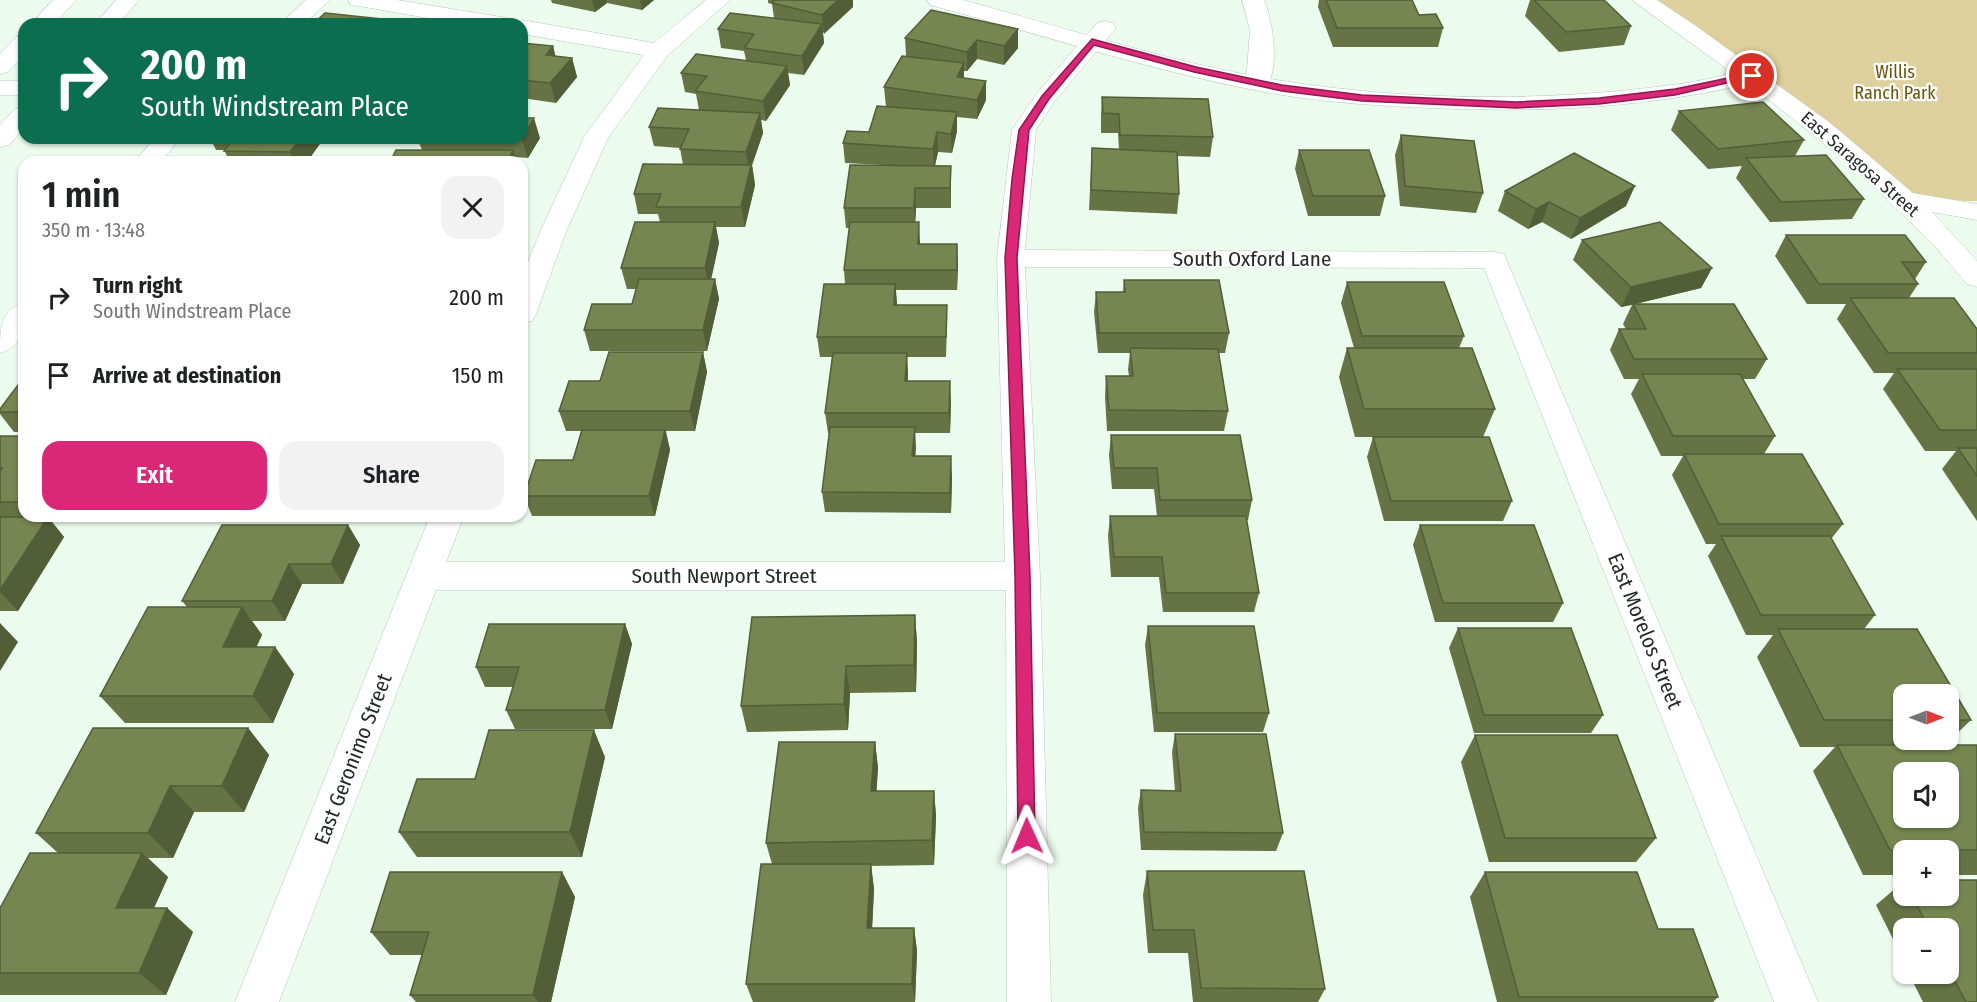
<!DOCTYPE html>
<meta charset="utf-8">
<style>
:root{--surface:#fff;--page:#f2f2f2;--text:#202124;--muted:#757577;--accent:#db2777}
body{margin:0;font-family:"Fira Sans Condensed",sans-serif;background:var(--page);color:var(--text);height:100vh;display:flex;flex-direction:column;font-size:22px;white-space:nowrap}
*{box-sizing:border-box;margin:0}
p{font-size:20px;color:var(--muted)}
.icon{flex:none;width:33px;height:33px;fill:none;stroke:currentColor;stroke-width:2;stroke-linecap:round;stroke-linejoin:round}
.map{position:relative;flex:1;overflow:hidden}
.drawer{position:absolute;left:18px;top:156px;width:510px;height:366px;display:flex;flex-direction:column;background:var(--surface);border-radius:18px;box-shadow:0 2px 4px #0004}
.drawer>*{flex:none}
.hud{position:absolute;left:18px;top:18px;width:510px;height:126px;border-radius:18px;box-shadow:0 2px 4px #0004;background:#0b6e4f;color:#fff;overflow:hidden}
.needle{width:39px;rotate:90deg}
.fabs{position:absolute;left:1893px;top:684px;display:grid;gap:12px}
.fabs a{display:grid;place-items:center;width:66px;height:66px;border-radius:12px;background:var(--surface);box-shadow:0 2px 4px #0004;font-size:30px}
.pin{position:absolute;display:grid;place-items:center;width:51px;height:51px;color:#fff;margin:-26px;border:3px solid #fff;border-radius:50%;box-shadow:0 2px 6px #0007}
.me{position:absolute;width:66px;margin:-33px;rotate:359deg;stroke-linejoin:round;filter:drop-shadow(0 0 4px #0008)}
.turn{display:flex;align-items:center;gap:21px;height:126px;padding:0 24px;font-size:27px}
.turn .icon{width:78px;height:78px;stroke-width:2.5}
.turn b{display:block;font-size:42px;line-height:51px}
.round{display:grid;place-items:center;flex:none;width:63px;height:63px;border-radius:18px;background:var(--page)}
.head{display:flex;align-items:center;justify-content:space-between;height:102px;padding:0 24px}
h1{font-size:36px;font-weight:600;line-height:45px}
.action{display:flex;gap:12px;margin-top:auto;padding:12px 24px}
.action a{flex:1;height:69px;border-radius:18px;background:var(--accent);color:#fff;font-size:24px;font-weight:600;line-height:69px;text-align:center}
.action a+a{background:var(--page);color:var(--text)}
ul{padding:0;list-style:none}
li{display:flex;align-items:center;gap:18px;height:78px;padding:0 24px}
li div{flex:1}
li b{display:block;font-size:22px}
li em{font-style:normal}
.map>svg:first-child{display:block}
.green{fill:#ded09c}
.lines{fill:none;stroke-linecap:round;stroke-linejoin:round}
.street-casing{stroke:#b8c8bc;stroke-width:1}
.secondary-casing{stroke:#b8c8bc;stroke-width:1}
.street{fill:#fff;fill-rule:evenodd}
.secondary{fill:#fff;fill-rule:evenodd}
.wall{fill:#657345;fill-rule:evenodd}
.shaded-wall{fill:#525e38}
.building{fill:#758650;stroke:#525e38;stroke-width:1.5;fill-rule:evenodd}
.route{fill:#db2777;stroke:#8e194d;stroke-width:1.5}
.labels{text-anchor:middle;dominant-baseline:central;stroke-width:4.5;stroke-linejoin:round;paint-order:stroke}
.far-park-label{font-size:18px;fill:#68560e;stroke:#fff}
.far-street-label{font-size:18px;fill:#232925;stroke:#fff}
.street-label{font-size:21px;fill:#232925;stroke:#fff}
</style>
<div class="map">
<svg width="1977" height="1002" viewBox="0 0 1977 1002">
<rect width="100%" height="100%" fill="#ebfbee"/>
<path class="green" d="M1643 0H1977V201L1905 200Z"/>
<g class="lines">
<defs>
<path id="street" d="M306 0H330L304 24H280Z
M348 0H397L501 17 509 19 512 24H462L359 6 351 5Z
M706 0H730L667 56 608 138 566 232 536 314 532 321 522 323V277L540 232 584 137 644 55 522 34V24H513L522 20 654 43Z
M1242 0H1264C1273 21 1280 68 1266 88H1250L1246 83 1250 30Z
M1632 0H1657L1696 26 1829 122 1913 193 1977 204V220L1932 212 1977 261V287L1967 284 1932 243 1853 167 1768 99Z
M1105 21 1113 23 1116 28 1054 102 1036 130 1025 250 1494 252 1504 254 1818 1002H1774L1484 268 1025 267 1040 576 1051 1002H1007L1006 590H436L279 1002H235L430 516H464L446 562H1005L997 258 1012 130 1037 93 1097 23Z
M155 138H180L161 162H134Z
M24 303C24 324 25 346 0 353 0 331 0 309 24 303Z"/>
<path id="secondary" d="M53 0H76L54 24H31Z
M116 0H139L118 24H95Z
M927 0H963C1066 28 1178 65 1283 81 1411 101 1544 102 1672 85 1699 82 1726 74 1752 69L1760 71 1764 76 1760 81C1650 108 1544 113 1431 108 1381 106 1332 103 1282 95 1163 75 1047 36 930 5Z
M24 35V55L8 72 0 74V54L16 37Z
M0 81H24V95H0Z
M24 107V128L9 145 0 147V125L15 109Z"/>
</defs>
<use href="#street" class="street-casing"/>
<use href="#secondary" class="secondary-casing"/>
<use href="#street" class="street"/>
<use href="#secondary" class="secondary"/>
</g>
<path class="wall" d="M551 0H654L642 10 607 3 595 12 552 3Z
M768 0H853V7L823 33 824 43 804 75 788 73 790 85 766 121 761 120 763 133 752 165 755 185 745 227H716L719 243 711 279H715L719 299 707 351H590L584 330 632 304 636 289H627L621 268 660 222 658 214H638L634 194 683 165 680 148 654 146 649 127 699 110 696 94 685 92 681 73 746 60 744 51 721 48 718 29 774 18 772 4 768 3Z
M1319 0H1412L1419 15 1443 28 1438 47H1333L1318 7Z
M1530 0H1604L1631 26 1624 45 1559 52 1525 16Z
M931 10 1018 48 1004 65 977 59 967 71H964V78L986 100 977 119 957 117V131L952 153 938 152 935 166H951V208H916L915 222 920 244 958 264 957 290H896L897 305H947V325L946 357H907L908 381 951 401 950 433H915V456L952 476 951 513 825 512 822 492 829 433H828L825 413 832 357H820L817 337 845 284 844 270 849 228H846L844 208 883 165 845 163 843 143 869 132 886 107 884 87 906 56 905 38Z
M522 43 553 46 555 56 572 58 577 77 556 103 522 98Z
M1102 97 1213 137 1210 157 1177 156 1179 194 1177 214 1089 210 1092 148 1119 149 1118 133H1101V116Z
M1679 111 1804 140 1795 156 1864 199 1852 219 1770 222 1736 178 1742 166 1708 169 1671 130Z
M1401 135 1483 193 1476 213 1400 206 1395 155Z
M210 138H324L307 162H230L224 150H216Z
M417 138H540L528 158 422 150Z
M1299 150 1385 196 1380 216H1308L1295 169Z
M1505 191 1626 206 1571 239 1542 222 1528 229 1498 211Z
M1660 222 1712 268 1701 288 1636 304H1734L1767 359 1755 379H1743L1775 436 1764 454H1802L1843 524 1831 539 1875 615 1864 629H1917L1971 720 1945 745H1977V875H1948V850H1904V875H1863L1813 771 1835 747H1800L1757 657 1773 635H1746L1708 556 1716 544H1706L1672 475 1683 456H1661L1631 394 1639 379H1624L1610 350 1619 329H1626L1623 324 1632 305 1621 307 1573 260 1582 240ZM1904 694H1948V740H1904ZM1904 772H1948V818H1904Z
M1786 235 1926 262 1915 279 1918 284 1909 298 1977 329V521L1942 469 1956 451H1925L1883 389 1894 373H1874L1837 319 1846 304H1807L1775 256Z
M1124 280 1229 333 1225 353H1219L1228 411 1224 431H1107L1105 397 1106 376H1129L1128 369 1130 353H1098L1094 312 1096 292H1123Z
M1347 282 1464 336 1459 348 1495 409 1483 437 1512 501 1503 521H1384L1367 457 1373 437H1355L1339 377 1347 348H1354L1341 303Z
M703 352 707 372 695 431H666L670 450 655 516H532L524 496 573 460 581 431H566L559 411 600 381Z
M24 381V432H14L0 414V409Z
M1111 435 1252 500 1248 520H1246L1259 593 1254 612H1163L1159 577H1111L1108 536 1110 516H1157L1154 489H1112L1109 455Z
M0 436H24V516H85L81 522H52L64 537 18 611H0Z
M238 516H373L372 519H240Z
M348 525 360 545 343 584H302L285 621H252L262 635 256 647H275L294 674 273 723H125L100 696 187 607 182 601Z
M1420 525 1563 603 1553 622H1435L1413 545Z
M915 615 917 643 916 692 850 693 848 730 747 732 741 706Z
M625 624 632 644 612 729H515L506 710 513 687H485L476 667Z
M1148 626 1269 713 1263 732H1154L1145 645Z
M1458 628 1603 715 1591 733H1474L1449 648Z
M248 728 269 755 244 812H194L173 858H148L168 877 154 908H167L193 932 166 995H0V908L58 853 36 833Z
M1175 734 1283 833 1276 851 1141 850 1138 808 1141 790 1175 791 1172 752Z
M1475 735 1656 838 1636 862H1489L1461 762Z
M875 742 878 768 876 791H934L936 816 934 865 871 866 874 889 872 928H914L917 951 915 1002H753L746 984 772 864 766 843Z
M605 757 582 857H417L399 832 475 779Z
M1147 871 1325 989 1318 1002H1193L1188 953H1148L1143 895Z
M562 872 575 897 551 1002H416L410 995 422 955H390L371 932Z
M1485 872 1658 929 1718 997 1713 1002H1497L1470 897Z
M1904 881V896H1948L1977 1002H1923L1909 974H1948V928H1904V961L1876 905Z"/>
<path class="shaded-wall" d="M592 0H606L607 3 595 12Z
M640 0H654L642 10Z
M838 0H853V7L824 34 822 15Z
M822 24 824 43 804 75 802 56Z
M1018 29V48L1004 65V46Z
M977 40V59L967 71V52Z
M553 46 558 66 546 55Z
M572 58 577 77 556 103 550 83Z
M964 63V83L957 77Z
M787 66 790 85 766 121 763 101Z
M986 81V100L977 119V100Z
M957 112V131L952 153 951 134Z
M760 113 763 133 752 165 755 185 745 227 741 207 749 172 746 152Z
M534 118 540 138 528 158 522 139Z
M937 132 938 152 934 169 933 149Z
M301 138H324L307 162H295L290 152Z
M513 150 517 162H508Z
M951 166V208L950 188Z
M1635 186 1626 206 1571 239 1580 218Z
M915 188 916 208 915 228 914 208Z
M1549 202 1542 222 1528 229 1536 209Z
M715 222 719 243 709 289 705 268Z
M919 222 920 242 919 264 918 244Z
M957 244 958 264 957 290Z
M1712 268 1701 288 1621 307 1631 287Z
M715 279 719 299 707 351 703 330Z
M895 284 897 304 895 325 894 305Z
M703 352 707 372 695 431 690 411Z
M907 353 908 373 906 401 905 381Z
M950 381 951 401 950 433 949 413Z
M915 427 916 448 914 476 912 456Z
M665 430 670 450 655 516 649 496Z
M951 456 952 476 951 513 950 493Z
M76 516H85L81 522Z
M48 517 64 537 18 611 0 592V590Z
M348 525 360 545 343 584 331 564Z
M289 564 302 584 285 621 272 601Z
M242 607 262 635 244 674 223 647Z
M915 615 917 643 916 692 914 665Z
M0 623 18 642 0 671Z
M625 624 632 644 612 729 605 710Z
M275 647 294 674 273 723 253 696Z
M846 666 850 693 848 730 844 704Z
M248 728 269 755 244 812 222 786Z
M594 730 605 757 582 857 570 832Z
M875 742 878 768 875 817 871 791Z
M170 786 194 812 173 858 148 833Z
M934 791 936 816 934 865 932 840Z
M142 853 168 877 143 932 116 908Z
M871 864 874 889 871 951 867 928Z
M562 872 575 897 551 1002H538L533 995Z
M167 908 193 932 166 995 139 973Z
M914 928 917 951 915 1002 912 984Z"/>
<path class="building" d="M775 0H838L822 15 772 3Z
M1326 0H1412L1419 15 1436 14 1443 28H1337Z
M1534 0H1604L1631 26 1566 32Z
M931 10 1018 29 1004 46 977 40 967 52 905 38Z
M325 13 402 21 399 24H313Z
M730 13 822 24 802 56 744 48 754 34 718 29Z
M522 43 553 46 546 55 572 58 550 83 522 80Z
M696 54 787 66 763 101 695 91 707 76 681 73Z
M902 56 964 63 957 77 986 81 977 100 884 87Z
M1102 97 1208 99 1213 137 1120 135 1119 114 1103 113Z
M1763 102 1804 140 1718 149 1679 111Z
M877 106 957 112 951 134 937 132 933 149 843 143 847 131 869 132Z
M658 108 760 113 746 152 680 149 689 129 649 127Z
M522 118H534L522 139 512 138H522Z
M1401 135 1474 141 1483 193 1405 186Z
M234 138H301L290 152 224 151Z
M1092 148 1177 152 1179 194 1091 190Z
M396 150H513L508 162H390Z
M1299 150H1369L1385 196H1313Z
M1574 153 1635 186 1580 218 1549 202 1536 209 1505 191Z
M1826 155 1864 199 1781 202 1746 158Z
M643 164 751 165 741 207H656L661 194H634Z
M850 165 951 166 950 188H915L914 208H844Z
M635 222H715L705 268H621Z
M850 222H919L918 244H957V270H844Z
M1660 222 1712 268 1631 287 1582 240Z
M1786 235H1905L1926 262H1902L1918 284H1819Z
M639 279H715L703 330H584L592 304H632Z
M1124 280H1219L1229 333H1099L1096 292H1125Z
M1347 282H1444L1464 336H1362Z
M824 284H895L894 305H947L946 337H817Z
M1850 298H1954L1977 329V353H1888Z
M1633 304H1734L1767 359H1634L1619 329H1646Z
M1130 348 1218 349 1228 411 1109 410 1106 376H1133Z
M1347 348H1472L1495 409H1364Z
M609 352H703L690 411H559L569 381H600Z
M833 353H907L905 381H950L949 413H825Z
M1897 369H1977V430H1940Z
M1642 374H1740L1775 436H1673Z
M21 381H24V412H0V409Z
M830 427H915L912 456H951L950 493 822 492Z
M582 430H665L649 496H524L536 460H573Z
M1111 435H1240L1252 500H1160L1157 468H1114Z
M0 436H24V502H0V471L2 468H0Z
M1373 437H1489L1512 501H1391Z
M1958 448H1977V476Z
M1684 454H1802L1843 524H1719Z
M1110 516H1246L1259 593H1166L1162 557H1114Z
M0 517H48L0 590Z
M222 525H348L331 564H289L272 601H182Z
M1420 525H1534L1563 603H1443Z
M1721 536H1830L1875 615H1761Z
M148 607H242L223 647H275L253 696H100Z
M915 615 914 665 846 666 844 704 741 706 752 617Z
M489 624H625L605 710H506L519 667H476Z
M1148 626H1254L1269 713H1157Z
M1458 628H1571L1603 715H1484Z
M1778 629H1917L1971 720H1948V694H1904V720H1824Z
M93 728H248L222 786H170L148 833H36Z
M489 730H594L570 832H399L417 779H475Z
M1175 734H1266L1283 833 1144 832 1141 790 1181 791Z
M1475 735H1617L1656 838H1505Z
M779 742H875L871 791H934L932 840 766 843Z
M1837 745H1977V850H1890ZM1904 772H1948V818H1904Z
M30 853H142L116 908H167L139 973H0V908Z
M761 864H871L867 928H914L912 984H746Z
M1147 871H1304L1325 989 1201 988 1194 930H1153Z
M390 872H562L533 995H410L429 932H371Z
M1485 872H1637L1658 929H1693L1718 997H1519Z
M1948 880H1977V1002H1966L1948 968V928H1929L1912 896H1948Z"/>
<path class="route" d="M1092 39 1196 67 1282 85 1362 95 1516 102 1599 98 1675 89 1752 73 1757 76 1675 95 1599 104 1516 108 1362 101 1282 91 1194 72 1094 45 1049 99 1029 130 1017 258 1030 576 1035 836 1033 842 1027 844 1021 842 1018 836 1015 576 1005 258 1012 179 1019 130 1042 96Z"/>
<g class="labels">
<g class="far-park-label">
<text x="1895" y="72">Willis<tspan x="1895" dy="21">Ranch Park</tspan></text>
</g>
<g class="far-street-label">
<text transform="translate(1860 164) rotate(41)">East Saragosa Street</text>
</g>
<g class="street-label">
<text x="1252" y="259">South Oxford Lane</text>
<text x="724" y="576">South Newport Street</text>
<text transform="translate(1645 631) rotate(68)">East Morelos Street</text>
<text transform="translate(353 759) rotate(-69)">East Geronimo Street</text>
</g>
</g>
</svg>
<div class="fabs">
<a><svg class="needle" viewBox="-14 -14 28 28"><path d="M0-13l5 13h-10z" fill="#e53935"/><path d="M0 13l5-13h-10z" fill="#757577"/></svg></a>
<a><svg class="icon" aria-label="sound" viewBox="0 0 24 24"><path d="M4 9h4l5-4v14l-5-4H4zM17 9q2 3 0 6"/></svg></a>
<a>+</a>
<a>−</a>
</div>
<div class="pin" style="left:1752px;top:76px;background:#d93025"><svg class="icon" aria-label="arrive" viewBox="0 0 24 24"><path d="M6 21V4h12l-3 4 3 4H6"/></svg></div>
<svg class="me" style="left:1027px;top:836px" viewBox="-20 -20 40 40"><path d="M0-17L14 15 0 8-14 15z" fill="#db2777" stroke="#fff" stroke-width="4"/></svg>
<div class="hud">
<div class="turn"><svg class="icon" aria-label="right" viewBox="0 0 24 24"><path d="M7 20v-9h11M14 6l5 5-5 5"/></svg><div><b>200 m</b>South Windstream Place</div></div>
</div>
<section class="drawer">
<div class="head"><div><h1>1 min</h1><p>350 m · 13:48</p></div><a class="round"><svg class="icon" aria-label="close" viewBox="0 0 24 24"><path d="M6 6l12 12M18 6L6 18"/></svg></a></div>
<ul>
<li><svg class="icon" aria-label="right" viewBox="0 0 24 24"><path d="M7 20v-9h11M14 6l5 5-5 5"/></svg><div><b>Turn right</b><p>South Windstream Place</p></div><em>200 m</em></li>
<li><svg class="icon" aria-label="arrive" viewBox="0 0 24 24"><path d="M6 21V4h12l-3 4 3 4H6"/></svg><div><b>Arrive at destination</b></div><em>150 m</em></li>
</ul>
<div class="action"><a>Exit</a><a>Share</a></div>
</section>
</div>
